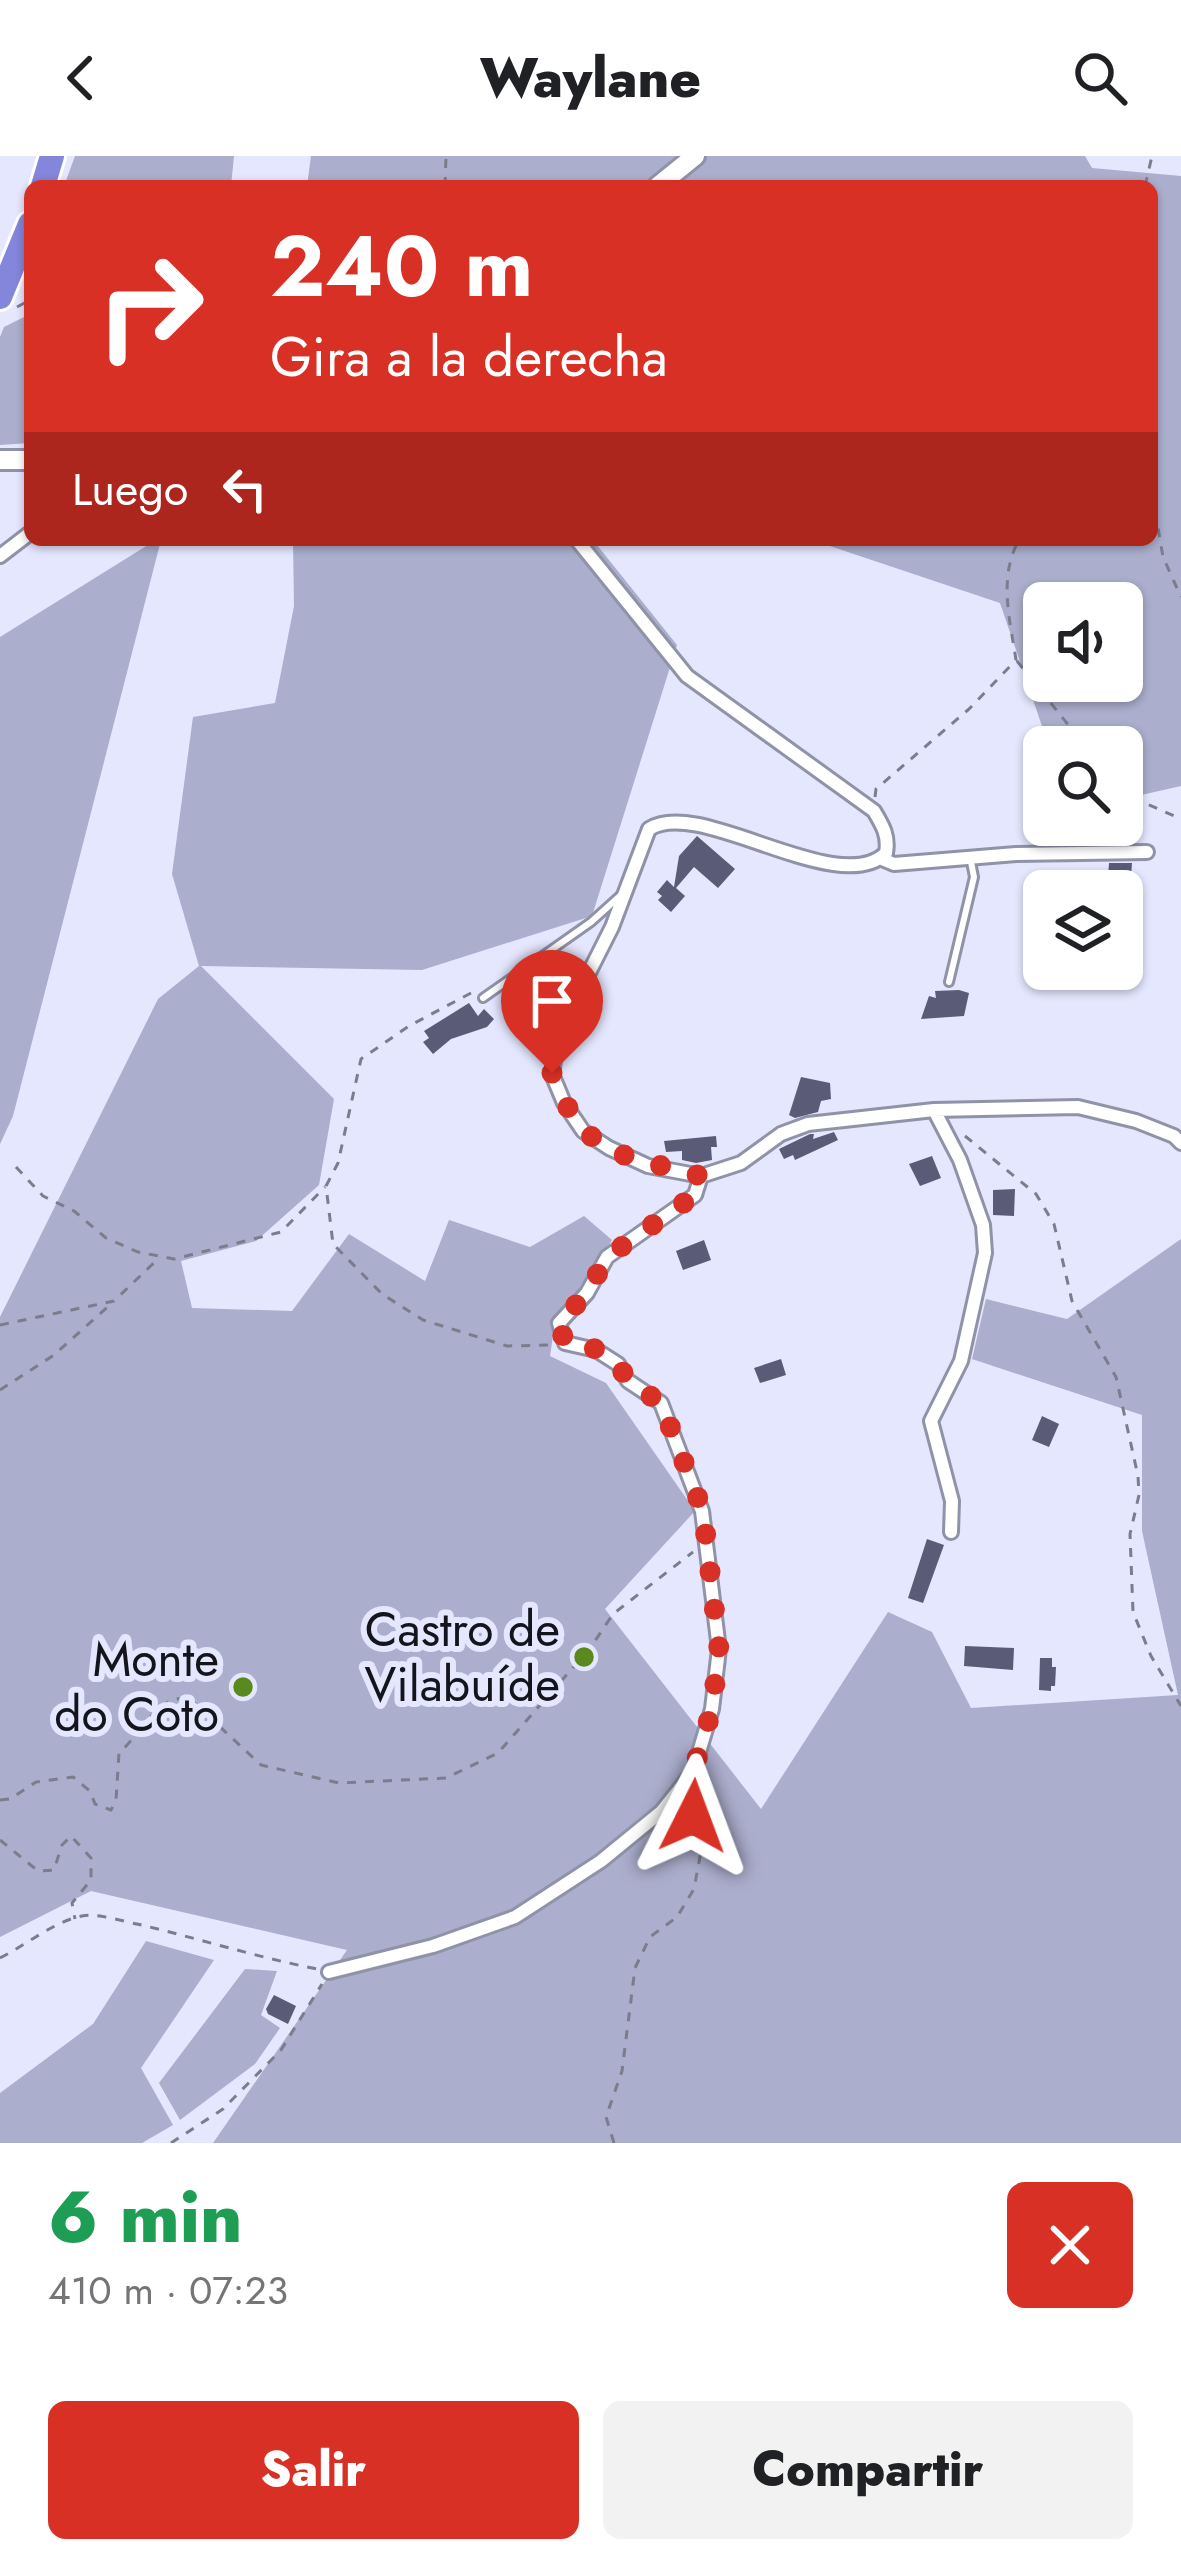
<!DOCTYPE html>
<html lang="es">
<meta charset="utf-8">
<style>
:root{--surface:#fff;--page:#f2f2f2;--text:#202124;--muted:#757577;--accent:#d93025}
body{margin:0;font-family:Jost,sans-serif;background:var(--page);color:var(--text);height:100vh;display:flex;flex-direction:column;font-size:45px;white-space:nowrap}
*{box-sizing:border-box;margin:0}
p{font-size:39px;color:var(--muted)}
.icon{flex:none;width:66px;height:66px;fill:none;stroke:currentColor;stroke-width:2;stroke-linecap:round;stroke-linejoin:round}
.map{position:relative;height:1987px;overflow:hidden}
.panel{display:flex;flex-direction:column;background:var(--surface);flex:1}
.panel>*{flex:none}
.banner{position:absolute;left:24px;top:24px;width:1134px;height:366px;border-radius:18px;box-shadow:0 3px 9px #0004;background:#d93025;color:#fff;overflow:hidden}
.tools{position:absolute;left:1023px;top:426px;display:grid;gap:24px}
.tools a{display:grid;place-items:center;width:120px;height:120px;border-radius:18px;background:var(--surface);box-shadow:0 3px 9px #0004;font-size:60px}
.pin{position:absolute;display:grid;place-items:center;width:102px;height:102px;color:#fff;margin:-123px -51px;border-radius:50% 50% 50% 0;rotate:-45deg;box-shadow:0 0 12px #0007}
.pin .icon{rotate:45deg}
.me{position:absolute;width:132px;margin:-66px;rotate:3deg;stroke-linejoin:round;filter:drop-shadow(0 0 9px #0008)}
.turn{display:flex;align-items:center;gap:42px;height:252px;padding:0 48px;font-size:54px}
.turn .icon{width:156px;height:156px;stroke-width:2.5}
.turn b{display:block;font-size:84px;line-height:102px}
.then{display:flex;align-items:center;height:114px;padding:0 48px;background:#0003;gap:24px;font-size:45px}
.round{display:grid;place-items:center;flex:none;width:126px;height:126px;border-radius:18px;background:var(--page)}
.overview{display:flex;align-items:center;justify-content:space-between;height:204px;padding:0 48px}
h1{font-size:72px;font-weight:800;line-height:90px;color:#1e9e55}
.action{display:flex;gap:24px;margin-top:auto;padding:24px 48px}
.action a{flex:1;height:138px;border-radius:18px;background:var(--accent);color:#fff;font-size:48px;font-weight:800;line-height:138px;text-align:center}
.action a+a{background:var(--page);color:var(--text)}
header{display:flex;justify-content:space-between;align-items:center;height:156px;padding:0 48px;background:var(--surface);font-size:54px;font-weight:800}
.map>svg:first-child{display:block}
.forest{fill:#abaecc;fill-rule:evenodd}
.building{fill:#5a5c77}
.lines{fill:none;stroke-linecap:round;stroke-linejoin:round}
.lane-casing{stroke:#9092a7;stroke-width:12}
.street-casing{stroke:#9092a7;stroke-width:18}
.secondary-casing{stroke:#9092a7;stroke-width:24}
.highway-casing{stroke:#fff;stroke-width:30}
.path{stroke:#7b7d8d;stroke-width:3;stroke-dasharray:9 9;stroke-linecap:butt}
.lane{stroke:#fff;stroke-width:6}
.street{stroke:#fff;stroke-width:12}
.secondary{stroke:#fff;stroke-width:18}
.highway{stroke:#8386da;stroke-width:24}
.route{stroke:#d93025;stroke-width:21;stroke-dasharray:0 37.8}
.poi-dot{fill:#5a8a1d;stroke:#e4e7fe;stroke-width:4.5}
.labels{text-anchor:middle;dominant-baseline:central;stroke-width:12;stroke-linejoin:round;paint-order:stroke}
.poi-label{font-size:48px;fill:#13141c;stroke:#e4e7fe;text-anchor:end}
</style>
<header><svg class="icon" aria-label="back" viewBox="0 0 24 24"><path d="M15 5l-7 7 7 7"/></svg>Waylane<svg class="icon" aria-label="search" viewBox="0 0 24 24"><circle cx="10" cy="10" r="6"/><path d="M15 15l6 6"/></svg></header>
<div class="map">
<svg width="1181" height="1987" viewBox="0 0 1181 1987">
<rect width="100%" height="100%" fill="#e4e7fe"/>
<path class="forest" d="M75 0H234L231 30H64Z
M311 0H1085L1092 12 1181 20V630L1128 642 1122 637V591H1061L1045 579 1000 447 812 384H1152V30H307ZM1044 447H1122V525H1044Z
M30 158V287L0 289V181L4 171Z
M156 384H161L13 960 0 988V481Z
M293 384H593L677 489 592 760 422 814 201 810 334 943 319 1029 256 1085 181 1105 192 1152 292 1155 349 1078 425 1125 449 1064 530 1091 584 1060 612 1084 585 1129 556 1159 550 1200 606 1227 695 1355 605 1453 761 1653 888 1456 932 1476 971 1552 1178 1539 1142 1375V1259L972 1203 986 1143 1067 1163 1181 1083V1987H213L347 1794 91 1735 0 1781V1161L158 843 199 810 172 718 193 561 275 547 294 450Z
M146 1785 214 1804 141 1912 173 1969 142 1987H0V1937L93 1868Z
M245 1813 277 1815 261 1859 280 1872 255 1908 180 1964 159 1927Z"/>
<path class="building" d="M697 680 735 713 718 732 694 711 676 732 685 740 671 756 658 744 662 740 657 736 667 724 674 731 679 700Z
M1109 707H1132L1130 736 1107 735Z
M959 834 969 837 964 860 921 863 929 840 936 842 935 835Z
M469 847 478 860 484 853 494 863 487 871 451 883 433 898 423 886 429 882 424 875Z
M801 921 830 927 831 943 821 945 818 956 795 962 789 959Z
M834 976 838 984 795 1004 793 999 784 1003 779 993 810 978H814L813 983Z
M716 980 717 991H711L712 1004 696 1007 682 1004V995L666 996 664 985Z
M932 1000 941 1022 920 1030 909 1008Z
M1015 1033 1014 1060 993 1059V1034Z
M704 1084 711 1104 683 1114 676 1095Z
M781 1203 786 1219 760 1227 754 1212Z
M1042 1260 1059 1268 1049 1291 1032 1284Z
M927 1383 944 1389 923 1447 908 1442Z
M965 1490 1014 1492 1013 1514 964 1510Z
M1040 1502H1052V1511H1056L1055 1530H1051V1535L1039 1534Z
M274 1839 296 1850 288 1868 268 1858 266 1853Z"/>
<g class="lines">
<defs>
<path id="lane" d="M949 826 974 721 970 701
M483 842 591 766 621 739"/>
<path id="street" d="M577 384 687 520 874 655C883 670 889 680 886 697 838 744 699 640 649 673L612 771 558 878 552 918 564 947 583 975 609 992 648 1010 701 1020 741 1007 781 978 808 968 934 954 1078 951 1136 965 1174 980 1181 987
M0 400 30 377
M882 703 894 708 1016 698 1147 696
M934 954 960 1004 983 1069 985 1097 961 1205 931 1265 952 1345 951 1376
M329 1816 433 1790 515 1761 601 1705 661 1656 693 1616 712 1553 719 1493 702 1355 661 1247 628 1225 618 1208 596 1194 565 1187 559 1167 587 1137 607 1101 695 1039 701 1020"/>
<path id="secondary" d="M658 30 695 0
M0 304H30"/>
<path id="highway" d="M43 30 52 0
M0 141 30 68"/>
</defs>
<use href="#lane" class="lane-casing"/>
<use href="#street" class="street-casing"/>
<use href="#secondary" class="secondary-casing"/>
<use href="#highway" class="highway-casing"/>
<path class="path" d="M445 30 446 0
M1145 30 1152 0
M17 151 30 144
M1152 337 1163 401 1181 441
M1017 505 1086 591
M1122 625 1147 648 1181 663
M875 641 876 633 969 553 1016 504C1010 464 998 421 1019 384
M471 837 409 870 361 903 338 1007 326 1030 333 1088 382 1138 423 1164 507 1190 548 1189
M965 980 1036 1038 1054 1068 1072 1145 1116 1221 1138 1320 1139 1339 1130 1378 1133 1456 1151 1500 1181 1550
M16 1011 43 1040 74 1055 106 1082 138 1096 174 1103 281 1076 325 1031
M0 1169 114 1145 160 1101
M0 1234 54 1199 113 1146
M0 1644 10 1643 36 1626 73 1621 90 1635 95 1648 111 1654 116 1644 119 1597C142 1577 160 1534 191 1544L261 1609 339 1627 446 1622 498 1597 591 1491 613 1458 693 1396
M0 1684 38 1715 54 1714 62 1689 71 1680 91 1702V1724L72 1747 75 1763
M0 1802C26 1789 55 1765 82 1760 98 1757 121 1765 137 1768 197 1782 256 1801 317 1813
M171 1987 223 1953 281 1894 322 1828
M614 1987 606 1961 622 1915 635 1812 650 1781 677 1761 694 1733 701 1695 690 1646"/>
<use href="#lane" class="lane"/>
<use href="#street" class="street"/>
<use href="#secondary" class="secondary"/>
<use href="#highway" class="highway"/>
</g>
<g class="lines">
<path class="route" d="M552 917C585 1004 624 998 701 1020L695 1039 607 1101 587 1137 559 1167 565 1187 596 1193 618 1208 628 1225 661 1247 703 1355 719 1493 712 1553 693 1616 686 1625 693 1660"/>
</g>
<g class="poi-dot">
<circle cx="584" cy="1501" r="12"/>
<circle cx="243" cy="1531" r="12"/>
</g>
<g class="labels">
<g class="poi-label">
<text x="560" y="1473">Castro de<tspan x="560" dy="55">Vilabuíde</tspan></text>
<text x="219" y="1503">Monte<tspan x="219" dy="55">do Coto</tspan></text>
</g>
</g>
</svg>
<div class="tools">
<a><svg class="icon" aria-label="sound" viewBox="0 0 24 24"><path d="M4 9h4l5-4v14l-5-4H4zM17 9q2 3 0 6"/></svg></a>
<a><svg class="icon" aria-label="search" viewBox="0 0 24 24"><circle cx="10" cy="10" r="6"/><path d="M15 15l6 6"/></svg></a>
<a><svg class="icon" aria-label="layers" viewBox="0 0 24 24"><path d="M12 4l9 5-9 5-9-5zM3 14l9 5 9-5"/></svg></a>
</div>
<div class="pin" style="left:552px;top:917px;background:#d93025"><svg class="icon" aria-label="arrive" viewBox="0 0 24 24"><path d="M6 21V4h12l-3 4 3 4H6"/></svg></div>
<svg class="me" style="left:693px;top:1660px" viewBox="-20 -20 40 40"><path d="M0-17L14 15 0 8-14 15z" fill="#d93025" stroke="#fff" stroke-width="4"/></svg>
<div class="banner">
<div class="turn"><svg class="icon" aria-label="right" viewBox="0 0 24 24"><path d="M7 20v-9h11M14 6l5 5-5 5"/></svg><div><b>240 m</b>Gira a la derecha</div></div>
<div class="then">Luego<svg class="icon" aria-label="left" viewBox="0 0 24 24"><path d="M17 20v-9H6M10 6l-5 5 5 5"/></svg></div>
</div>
</div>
<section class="panel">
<div class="overview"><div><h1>6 min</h1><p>410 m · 07:23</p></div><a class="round" style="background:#d93025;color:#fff"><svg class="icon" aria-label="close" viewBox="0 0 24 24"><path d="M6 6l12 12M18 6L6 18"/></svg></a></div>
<div class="action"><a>Salir</a><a>Compartir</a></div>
</section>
